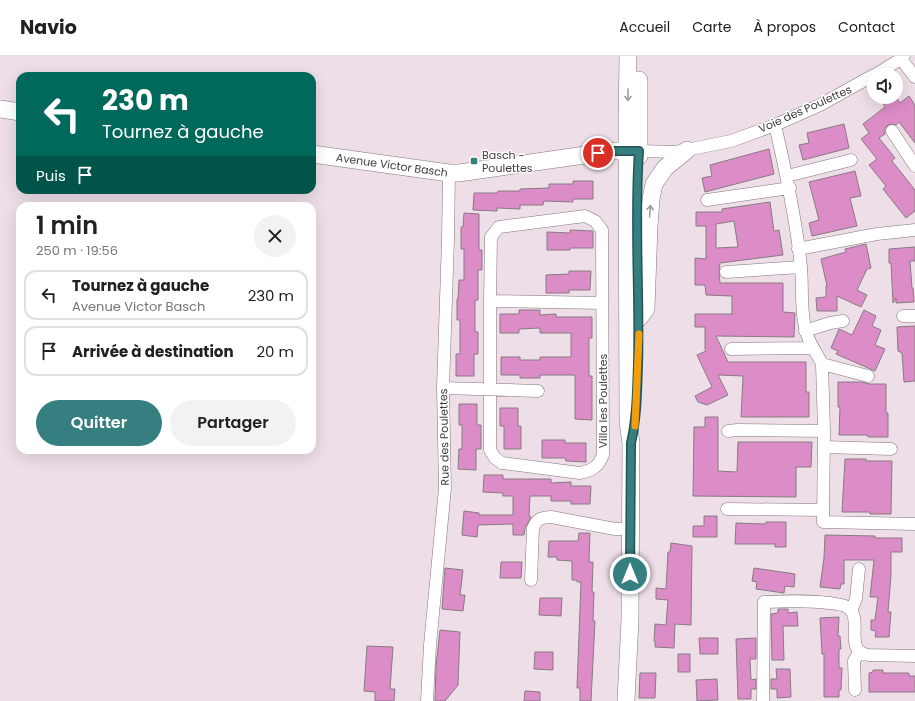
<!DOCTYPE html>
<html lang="fr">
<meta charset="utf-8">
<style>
:root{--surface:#fff;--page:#f2f2f2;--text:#202124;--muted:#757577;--line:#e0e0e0;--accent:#367f81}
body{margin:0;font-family:Poppins,sans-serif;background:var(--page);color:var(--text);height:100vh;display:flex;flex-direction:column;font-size:15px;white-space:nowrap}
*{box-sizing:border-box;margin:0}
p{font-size:13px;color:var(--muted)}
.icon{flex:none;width:22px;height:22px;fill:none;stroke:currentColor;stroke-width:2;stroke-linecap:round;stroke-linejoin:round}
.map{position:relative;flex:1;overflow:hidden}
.panel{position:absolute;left:16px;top:146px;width:300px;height:252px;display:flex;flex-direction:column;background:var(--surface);border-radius:12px;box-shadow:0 4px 16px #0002}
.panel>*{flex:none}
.guide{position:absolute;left:16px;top:16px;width:300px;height:122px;border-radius:12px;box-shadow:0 4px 16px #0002;background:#00695c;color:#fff;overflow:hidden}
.controls{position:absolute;left:867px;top:12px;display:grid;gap:8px}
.controls a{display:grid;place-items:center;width:36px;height:36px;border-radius:50%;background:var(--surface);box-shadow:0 4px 16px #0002;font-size:20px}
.pin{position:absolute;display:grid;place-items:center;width:34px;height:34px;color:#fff;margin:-17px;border:2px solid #fff;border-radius:50%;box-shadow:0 1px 4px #0007}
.me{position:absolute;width:44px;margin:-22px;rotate:0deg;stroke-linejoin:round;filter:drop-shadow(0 0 3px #0008)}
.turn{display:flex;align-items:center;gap:14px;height:84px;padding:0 20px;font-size:18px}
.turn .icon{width:52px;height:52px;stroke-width:2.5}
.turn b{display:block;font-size:28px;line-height:34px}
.then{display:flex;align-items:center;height:38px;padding:0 20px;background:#0003;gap:8px;font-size:15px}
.round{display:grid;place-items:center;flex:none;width:42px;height:42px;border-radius:21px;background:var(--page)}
.head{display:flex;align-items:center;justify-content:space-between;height:68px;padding:0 20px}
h1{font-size:24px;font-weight:600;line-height:30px}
.primary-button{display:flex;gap:8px;margin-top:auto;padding:8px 20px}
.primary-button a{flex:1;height:46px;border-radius:24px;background:var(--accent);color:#fff;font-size:16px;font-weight:600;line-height:46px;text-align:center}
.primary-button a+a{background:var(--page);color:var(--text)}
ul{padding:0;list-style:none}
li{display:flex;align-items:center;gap:12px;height:50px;margin:0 8px 6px;padding:0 12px;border:2px solid var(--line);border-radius:12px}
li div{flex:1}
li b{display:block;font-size:15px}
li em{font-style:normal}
header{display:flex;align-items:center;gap:24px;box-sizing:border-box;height:56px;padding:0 20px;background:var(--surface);border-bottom:1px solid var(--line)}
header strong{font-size:19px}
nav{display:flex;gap:22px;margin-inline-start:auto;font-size:14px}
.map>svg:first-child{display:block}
.building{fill:#dc8cc7;stroke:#887a83;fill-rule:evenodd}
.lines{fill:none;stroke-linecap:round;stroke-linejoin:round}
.street-casing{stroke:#83757e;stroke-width:13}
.secondary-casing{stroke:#83757e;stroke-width:18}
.street{stroke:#fff;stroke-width:12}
.secondary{stroke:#fff;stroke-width:17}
.oneway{stroke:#9f9c9e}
.route-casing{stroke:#235354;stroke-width:10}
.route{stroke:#367f81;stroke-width:7}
.slow{stroke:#f59e0b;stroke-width:7}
.poi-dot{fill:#367f81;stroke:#fff;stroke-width:1.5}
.labels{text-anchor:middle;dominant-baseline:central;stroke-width:3;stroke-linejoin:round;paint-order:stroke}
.street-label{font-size:11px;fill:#3f393d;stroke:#fff}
.poi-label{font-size:11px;fill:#3f393d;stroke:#fff;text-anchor:start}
</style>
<header>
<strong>Navio</strong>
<nav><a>Accueil</a><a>Carte</a><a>À propos</a><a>Contact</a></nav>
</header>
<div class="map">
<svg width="915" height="645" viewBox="0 0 915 645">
<rect width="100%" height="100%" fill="#eddee8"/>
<path class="building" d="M909 40 915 49V87L899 66 896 69 892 68 888 69 885 72V78L879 82 895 102 892 105 915 134V155L906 162 883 133 886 130 869 109 877 103 861 83 869 77 863 68 885 51 883 47 891 41H896L900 47Z
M844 68 849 92 803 104 799 89 809 87 807 77Z
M769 93 774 118 705 136 702 122 712 120 710 109Z
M855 115 861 140 850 142 857 170 812 180 809 167 819 164 809 126Z
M573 125H593V143H573V146L544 145 543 149H520V153L497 152V155L473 154 474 137H497L498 135H520V133L549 132V128H573Z
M770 146 774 175 779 174 783 199 720 207 719 216 720 227H783V256L795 257 794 281 716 280 728 306H806V336H809V361H741L743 320 718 319 728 339 707 349 698 346 695 340 712 331 697 299 706 295 705 293V271H695V258H732V240L706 239 705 229H695V202L706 203V170H696V156H722V153ZM734 165 738 191 716 192V168Z
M464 157 479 158V194H482V214H478V244H475V276H478V298H474V320H456V298H460V264H457V243H458L459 224H464V193H461V171H463Z
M570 174 593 175V192H570V194H547V176L570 177Z
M866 188 871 212 867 213 857 234 867 239 861 251 837 240V255H817L816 242 826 241V230H827L821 203 846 196 845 193Z
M915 191V205H910L912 232H913L914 246 896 247V242L893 247 891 207H889V193Z
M569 215H591L590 234H569V237H546V219L569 218Z
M519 254H540V259L556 258V261H592V282H589V320H592V364L575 363V319H540V322H520V319H501V301H520V304H540V301H571V277H540V272L519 273V277H500V258H519Z
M864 254 876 260 872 270 881 274 875 289 885 293 875 315 836 298 838 295 831 292 839 273 852 279Z
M915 270V325L904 326 902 297 898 295 897 271Z
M838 326H862L869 328H886V357H888V381H868L867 379H839L840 351H838Z
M459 348H477V369H481V393H476V414L458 413 459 393H462V369H459Z
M500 352H518V370H521V393H504V370H500Z
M705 361H718V415L737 416 738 386H812L811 411H796V441L693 440 694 371H705Z
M542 384H565V387H586V406L566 405 565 402H542Z
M845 403H866V405H892L891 458H870V456H842Z
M484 419H503V423H551V427L571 426V430H591L590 448H571V445H551V440H530L529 460 531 461 525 472 524 479H513V468L478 469 477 481 462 479 464 455 479 457V459H513V440H503V437L483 436Z
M704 460H717V481H693V470H704Z
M766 466H786V491H775V488H735L736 467 765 468Z
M579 477H590L589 506H593L592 536H594L593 565H595L591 645H580V632H577L581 526H577V524H572V505L557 504V501H548L549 485H578Z
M825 479 875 480V482H902V496H891V519L888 556H891L889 581H875L876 575 871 574V564H875L878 541H870L874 504H844V528H841L840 533 820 531 824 502Z
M671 487 692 490 691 569 675 568 674 592 655 591V585H654L655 568 666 569 668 544 656 543V532L666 533 668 496H670Z
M501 506H522L521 522H500Z
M445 512 463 514 460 539H465L463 555 442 553Z
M754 512 795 518 794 531 785 530 784 537 756 533 757 526 752 525Z
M540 542H562L561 560 539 559Z
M778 553H788V557L797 556 798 570H783L784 604H772L771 558 778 557Z
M839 561 838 580H840L841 593H839V612H842L841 634H839V641H824V598H822L820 562Z
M440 574 460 576 458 629 445 645H435L436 610Z
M699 582H718V598H700Z
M756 582V603H750L751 624 756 623V633H751V643H738L736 583Z
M367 590 393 591 390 633H395L394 645H375V636L364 635Z
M535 596H553V614L534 613Z
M678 598H690V616H678Z
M776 613H790L791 641 777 642V633H771V623H777Z
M873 614H883V617H909V620H915V636H869V617L873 616Z
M640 617H656L655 642H639Z
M717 623 718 644 697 645 696 624Z
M525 635 540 636V645H524Z"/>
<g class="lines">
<defs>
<path id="street" d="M901 3 915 21
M875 19 901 3 904 0
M775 69C786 116 796 163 801 211 803 232 800 255 806 275 809 288 817 297 822 308L824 375 823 466 915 468
M892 75 915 110
M639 95 676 96 731 85 775 69 820 49 874 19
M787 120 851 104
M707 144 790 132
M585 160 595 165 602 174 603 399C598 411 593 414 580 417L502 407 495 402 490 394V245L491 181 499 171Z
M798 193 877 178 915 174
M726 216 801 211
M490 245 602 247
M903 260H915
M805 275 830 267 843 265
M731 293 812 292
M822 308 868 320
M443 332 538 335
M728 375 737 374 824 375
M824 391 891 393
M727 453 823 454
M531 524 533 472C538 462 540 462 551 461L615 473H630
M851 555 856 543 859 513
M855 634 854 605 859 596
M427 645 430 589 445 432 443 332 448 184 449 117
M763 645 764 546C786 545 807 544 829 547 835 548 842 548 847 551 865 561 842 596 869 599L915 600"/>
<path id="secondary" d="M0 53 20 56
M312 98 449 117H459L613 95H639
M639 100V24
M639 262 646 253 649 170 651 143 654 128 665 112 687 94
M626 645 630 563 631 387 628 365 627 69 628 0"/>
</defs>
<use href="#street" class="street-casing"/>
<use href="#secondary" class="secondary-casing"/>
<use href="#street" class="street"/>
<use href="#secondary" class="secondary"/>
</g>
<defs><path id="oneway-shaft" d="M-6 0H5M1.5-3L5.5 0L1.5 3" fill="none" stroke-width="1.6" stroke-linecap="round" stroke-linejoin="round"/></defs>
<g class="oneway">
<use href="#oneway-shaft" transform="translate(628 39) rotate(91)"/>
<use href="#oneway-shaft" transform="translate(650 155) rotate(-86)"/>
</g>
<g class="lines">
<defs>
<path id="route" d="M598 97 613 95H639C634 166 640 237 638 309 637 335 637 361 631 387L630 518"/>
</defs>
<use href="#route" class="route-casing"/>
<use href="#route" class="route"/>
<path class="slow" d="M635 370 639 278"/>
</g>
<rect class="poi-dot" x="470" y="101" width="8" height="8" rx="2"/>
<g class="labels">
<g class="street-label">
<text transform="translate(805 53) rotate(-24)">Voie des Poulettes</text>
<text transform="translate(392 109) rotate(8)">Avenue Victor Basch</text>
<text transform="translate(603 345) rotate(-90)">Villa les Poulettes</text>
<text transform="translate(444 381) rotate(-91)">Rue des Poulettes</text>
</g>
<g class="poi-label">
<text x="482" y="99">Basch -<tspan x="482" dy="13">Poulettes</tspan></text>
</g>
</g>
</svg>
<div class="controls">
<a><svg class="icon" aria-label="sound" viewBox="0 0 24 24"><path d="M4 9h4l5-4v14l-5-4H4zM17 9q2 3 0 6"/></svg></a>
</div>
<div class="pin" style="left:598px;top:97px;background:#d93025"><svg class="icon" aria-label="arrive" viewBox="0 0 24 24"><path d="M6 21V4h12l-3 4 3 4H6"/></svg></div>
<svg class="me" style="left:630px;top:518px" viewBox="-20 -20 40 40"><circle r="17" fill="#367f81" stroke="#fff" stroke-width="3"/><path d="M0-11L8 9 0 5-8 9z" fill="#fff"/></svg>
<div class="guide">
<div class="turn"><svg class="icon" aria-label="left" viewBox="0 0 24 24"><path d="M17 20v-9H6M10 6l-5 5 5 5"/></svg><div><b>230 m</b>Tournez à gauche</div></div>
<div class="then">Puis<svg class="icon" aria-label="arrive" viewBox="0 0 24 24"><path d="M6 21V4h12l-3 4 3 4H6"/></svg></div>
</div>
<section class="panel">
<div class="head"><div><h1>1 min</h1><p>250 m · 19:56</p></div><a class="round"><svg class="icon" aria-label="close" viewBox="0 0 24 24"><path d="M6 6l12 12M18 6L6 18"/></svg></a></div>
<ul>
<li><svg class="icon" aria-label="left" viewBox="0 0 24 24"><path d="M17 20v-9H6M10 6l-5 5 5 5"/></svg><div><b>Tournez à gauche</b><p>Avenue Victor Basch</p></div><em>230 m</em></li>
<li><svg class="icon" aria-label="arrive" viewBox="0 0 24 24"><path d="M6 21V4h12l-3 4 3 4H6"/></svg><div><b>Arrivée à destination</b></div><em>20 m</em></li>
</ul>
<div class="primary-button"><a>Quitter</a><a>Partager</a></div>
</section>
</div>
